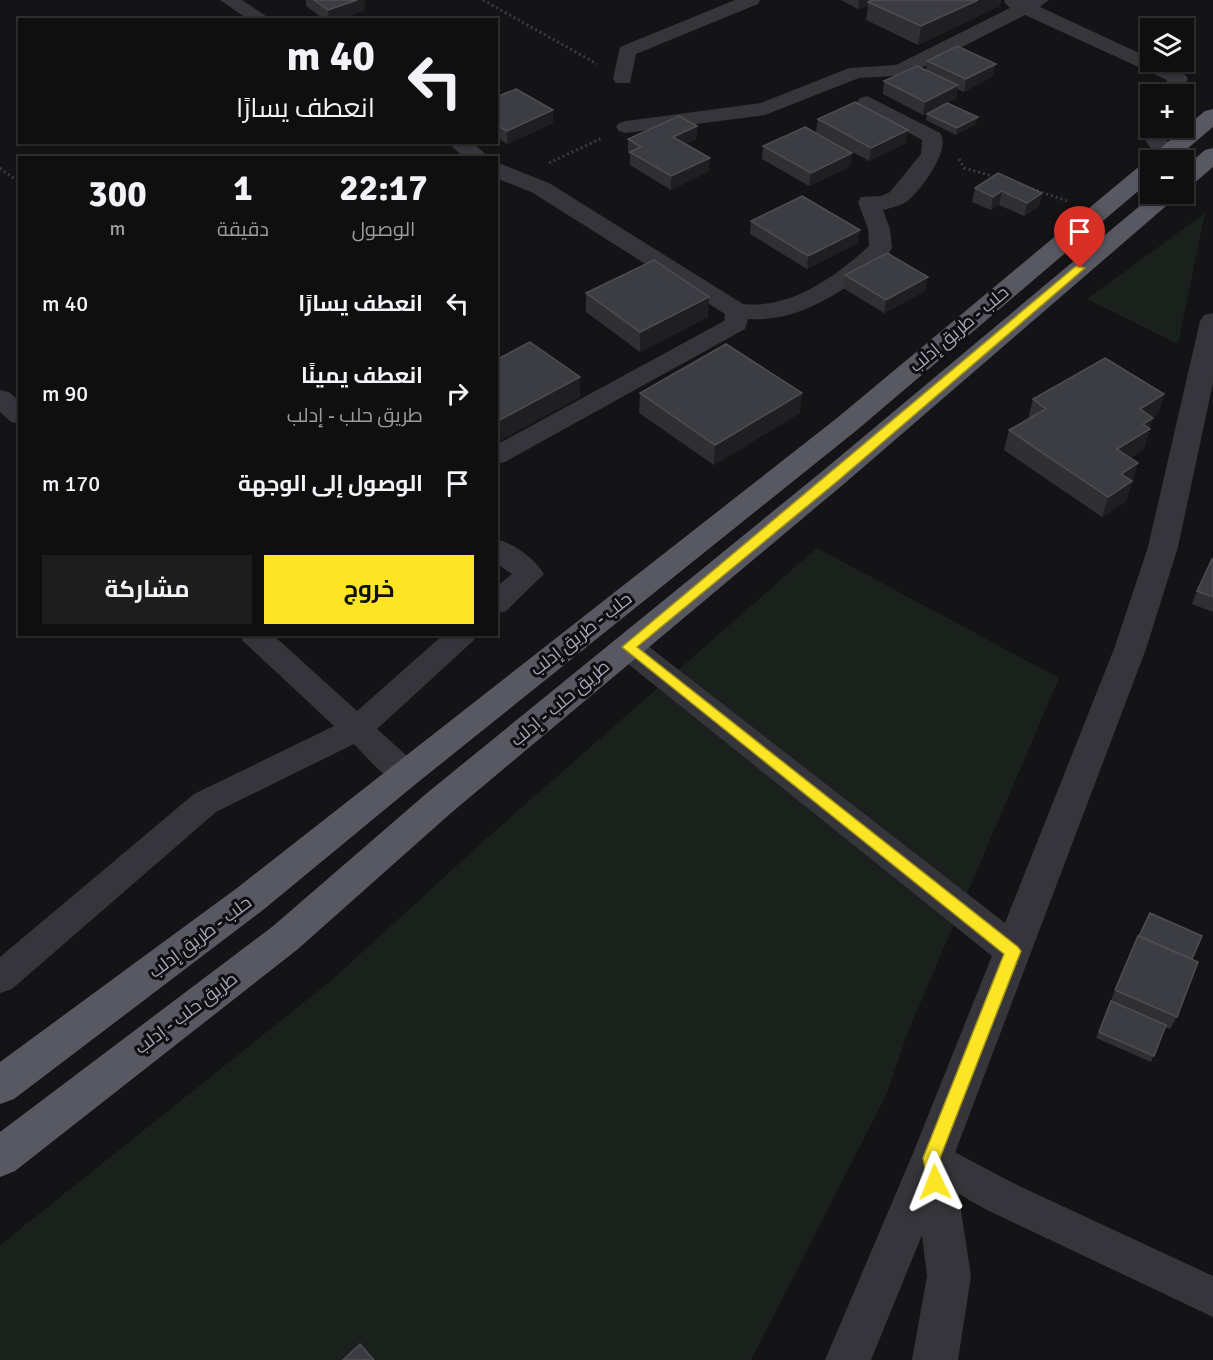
<!DOCTYPE html>
<html lang="ar">
<meta charset="utf-8">
<style>
:root{--surface:#0f0f10;--page:#1d1d1e;--text:#f1f3f6;--muted:#9b9c9f;--line:#2f2f30;--accent:#fce525}
body{margin:0;font-family:Signika,Cairo,sans-serif;background:var(--page);color:var(--text);direction:rtl;height:100vh;display:flex;flex-direction:column;font-size:22px;white-space:nowrap}
*{box-sizing:border-box;margin:0}
p{font-size:20px;color:var(--muted)}
.icon{flex:none;width:33px;height:33px;fill:none;stroke:currentColor;stroke-width:2;stroke-linecap:round;stroke-linejoin:round}
.map{position:relative;flex:1;overflow:hidden;direction:ltr}
.details{position:absolute;left:18px;top:156px;width:480px;height:480px;display:flex;flex-direction:column;background:var(--surface);border-radius:0px;box-shadow:0 2px 4px #0004,0 0 0 2px var(--line);direction:rtl}
.details>*{flex:none}
.top-card{position:absolute;left:18px;top:18px;width:480px;height:126px;border-radius:0px;box-shadow:0 2px 4px #0004,0 0 0 2px var(--line);direction:rtl;background:#0f0f10;color:var(--text);overflow:hidden}
.tools{position:absolute;left:1140px;top:18px;display:grid;gap:12px}
.tools a{display:grid;place-items:center;width:54px;height:54px;border-radius:0px;background:var(--surface);box-shadow:0 2px 4px #0004,0 0 0 2px var(--line);font-size:30px}
.pin{position:absolute;display:grid;place-items:center;width:51px;height:51px;color:#fff;margin:-62px -26px;border-radius:50% 50% 50% 0;rotate:-45deg;box-shadow:0 0 6px #0007}
.pin .icon{rotate:45deg}
.me{position:absolute;width:66px;margin:-33px;rotate:358deg;stroke-linejoin:round;filter:drop-shadow(0 0 4px #0008)}
.turn{display:flex;align-items:center;gap:21px;height:126px;padding:0 24px;font-size:27px}
.turn .icon{width:78px;height:78px;stroke-width:2.5}
.turn b{display:block;font-size:42px;line-height:51px}
.eta{display:flex;justify-content:space-evenly;align-items:center;height:102px;text-align:center}
.eta b{font-size:36px;font-weight:700;line-height:42px}
.cta{display:flex;gap:12px;margin-top:auto;padding:12px 24px}
.cta a{flex:1;height:69px;border-radius:0px;background:var(--accent);color:#111;font-size:24px;font-weight:700;line-height:69px;text-align:center}
.cta a+a{background:var(--page);color:var(--text)}
ul{padding:0;list-style:none}
li{display:flex;align-items:center;gap:18px;height:90px;padding:0 24px}
li div{flex:1}
li b{display:block;font-size:22px}
li em{font-style:normal}
.map>svg:first-child{display:block}
.green{fill:#1a211c}
.lines{fill:none;stroke-linecap:round;stroke-linejoin:round}
.path{stroke:#3a3b42;stroke-width:3;stroke-dasharray:2 3;stroke-linecap:butt}
.minor{fill:#35353b;fill-rule:evenodd}
.tertiary{fill:#35353b;fill-rule:evenodd}
.trunk{fill:#585863;fill-rule:evenodd}
.wall{fill:#303034}
.shaded-wall{fill:#1f1f22}
.building{fill:#3c3d42;stroke:#4d4d54;stroke-width:1.5}
.route{fill:#fce525;stroke:#a49518;stroke-width:1.5}
.labels{text-anchor:middle;dominant-baseline:central;stroke-width:6;stroke-linejoin:round;paint-order:stroke}
.street-label{font-size:18px;fill:#a5a6b7;stroke:#0f0f11}
</style>
<div class="map">
<svg width="1213" height="1360" viewBox="0 0 1213 1360">
<rect width="100%" height="100%" fill="#141416"/>
<path class="green" d="M1205 213 1178 344 1087 299Z
M817 548 1059 678 908 1032 887 1093 751 1360H0V1245L333 979 487 838Z"/>
<g class="lines">
<path class="path" d="M483 0 597 64
M959 159 964 168 996 177
M549 163 602 138
M0 168 20 183
M1032 189 1067 201"/>
<path class="minor" d="M220 0H242L272 20H249Z
M735 0H760L758 4 636 54 630 83H616L613 79 620 47Z
M1005 0H1049L1040 7 1150 58V62C1162 62 1181 69 1188 78L1181 94H1161L1167 80 1025 15 907 75 859 78 765 115 626 133 619 131 616 127 619 123 626 121 761 103 849 68 896 65 1010 8 1004 2Z
M867 96 940 133C952 149 920 192 906 202 900 206 890 208 883 210L890 229 892 248 889 253C851 287 802 323 748 319L745 329 505 462 496 464V445L724 321 725 314 533 193 496 178V162L549 183 743 304C791 309 835 277 869 246L868 229 858 202 861 197 881 196 890 192 921 154 922 140 860 106 857 102 860 98Z
M1150 124V128H1167L1164 137 1178 155 1175 160H1159L1143 137Z
M447 142H472L490 158H465Z
M0 390 9 392 20 402V424L11 422 0 412Z
M496 539C513 543 535 559 544 574L506 611 496 614V587L512 574 496 563Z
M239 634H272L357 711 444 634H477L473 641 377 729 416 764 421 773 416 782C391 790 371 761 354 744L216 812 12 989 0 993V957L194 794 334 726 243 641Z
M932 1140 1013 1183 1213 1276V1317L985 1209 919 1171 913 1158 919 1145Z"/>
<path class="tertiary" d="M1213 313V383L1178 547 1146 649 953 1158 971 1276 958 1360H912L927 1276 922 1235 871 1360H825L911 1158 992 956 617 655 612 647 617 639 628 635 639 639 1005 923 1114 649 1148 547 1200 321 1204 315Z"/>
<path class="trunk" d="M1213 109V127L1174 160H1150V181L857 430 417 783 263 910 14 1099 0 1104V1062L237 888 837 418 1142 164 1150 162 1152 155 1205 111Z
M1213 148V167L1192 185 1184 187V168L1205 150Z
M1154 194H1180L845 483 451 813 298 949 15 1171 0 1177V1132L272 927 427 793 825 469Z"/>
</g>
<path class="wall" d="M306 0H364L365 10 338 20H325L306 6Z
M841 0H1001L1000 6 918 45 866 20 868 6 858 9Z
M927 61 993 76 964 92 957 89 956 98 923 115 883 94 884 81 926 70Z
M496 97 553 110V123L507 144 496 137Z
M927 114 976 124 956 135 926 120Z
M818 119 906 143 869 161 816 132Z
M697 126 696 139 685 144 709 171 671 190 630 165V154L628 153V139Z
M763 146 851 166 809 186 762 159Z
M975 188 1042 193 1039 206 1024 216 999 205 991 210 972 202Z
M751 221 860 230 858 243 807 269 750 234Z
M845 275 925 291 884 313 843 288Z
M586 293 708 317 640 352 586 312Z
M640 393 800 413 714 465 639 413Z
M1164 394 1158 414 1153 417 1144 449 1130 458 1138 463 1126 501 1102 517 1004 450 1009 430 1028 419 1033 399Z
M1213 560V612L1192 604 1197 591Z
M1132 949 1192 959 1177 1017 1170 1029 1165 1027 1151 1062 1096 1038 1111 1003H1110Z"/>
<path class="shaded-wall" d="M357 0H364L365 10 338 20H329L328 10Z
M859 0H879L868 2V6L858 9Z
M978 0H1001L1000 6 918 45 921 26Z
M996 64 993 76 964 92 966 79Z
M958 85 956 98 923 115 925 102Z
M553 110V123L507 144V131Z
M978 117 976 124 956 135 957 128Z
M697 126 696 139 673 150V137Z
M908 130 906 143 869 161 871 148Z
M852 153 851 166 809 186 811 173Z
M710 158 709 171 671 190V176Z
M1002 191 999 205 991 210 993 197Z
M1042 193 1039 206 1024 216 1027 203Z
M860 230 858 243 807 269 808 256Z
M928 277 925 291 884 313 886 300Z
M709 297 708 317 640 352V332Z
M580 377V397L496 443V422Z
M802 393 800 413 714 465 715 445Z
M1164 394 1158 414 1134 429 1140 409Z
M1153 418 1144 449 1111 469 1117 449 1143 424Z
M1138 463 1126 501 1102 517 1108 497 1121 474Z"/>
<path class="building" d="M314 0H357L328 10Z
M872 0H978L921 26 868 2Z
M957 46 996 64 966 79 927 61Z
M917 66 958 85 925 102 884 81Z
M516 89 553 110 507 131 496 125V97Z
M855 102 908 130 871 148 818 119Z
M947 103 978 117 957 128 927 114Z
M679 116 697 126 673 137 710 158 671 176 630 152 641 147 628 139Z
M805 127 852 153 811 173 763 146Z
M998 173 1042 193 1027 203 1002 191 993 197 975 188Z
M802 196 860 230 808 256 751 221Z
M887 253 928 277 886 300 845 275Z
M654 260 709 297 640 332 586 293Z
M530 342 580 377 496 422V360Z
M726 344 802 393 715 445 640 393Z
M1105 358 1164 394 1140 409 1153 418 1143 424 1150 429 1117 449 1138 463 1121 474 1132 481 1108 497 1009 430 1046 409 1033 399Z
M1212 559 1213 560V597L1197 591Z
M1150 913 1202 936 1192 959 1139 936Z
M1138 936 1198 962 1177 1017 1115 990Z
M1111 1001 1166 1025 1154 1056 1099 1032Z
M360 1344 374 1360H343Z"/>
<path class="route" d="M1076 266 1085 268 840 479 637 647 1018 947 1021 951 940 1158 944 1182 941 1188 935 1190 929 1188 923 1158 1004 954 622 647Z"/>
<g class="labels">
<g class="street-label">
<text transform="translate(959 329) rotate(-40)">حلب - طريق إدلب</text>
<text transform="translate(581 634) rotate(-38)">حلب - طريق إدلب</text>
<text transform="translate(560 703) rotate(-40)">طريق حلب - إدلب</text>
<text transform="translate(200 937) rotate(-37)">حلب - طريق إدلب</text>
<text transform="translate(186 1013) rotate(-37)">طريق حلب - إدلب</text>
</g>
</g>
</svg>
<div class="tools">
<a><svg class="icon" aria-label="layers" viewBox="0 0 24 24"><path d="M12 4l9 5-9 5-9-5zM3 14l9 5 9-5"/></svg></a>
<a>+</a>
<a>−</a>
</div>
<div class="pin" style="left:1080px;top:268px;background:#d93025"><svg class="icon" aria-label="arrive" viewBox="0 0 24 24"><path d="M6 21V4h12l-3 4 3 4H6"/></svg></div>
<svg class="me" style="left:935px;top:1182px" viewBox="-20 -20 40 40"><path d="M0-17L14 15 0 8-14 15z" fill="#fce525" stroke="#fff" stroke-width="4"/></svg>
<div class="top-card">
<div class="turn"><svg class="icon" aria-label="left" viewBox="0 0 24 24"><path d="M17 20v-9H6M10 6l-5 5 5 5"/></svg><div><b>40 m</b>انعطف يسارًا</div></div>
</div>
<section class="details">
<div class="eta">
<div><b>22:17</b><p>الوصول</p></div>
<div><b>1</b><p>دقيقة</p></div>
<div><b>300</b><p>m</p></div>
</div>
<ul>
<li><svg class="icon" aria-label="left" viewBox="0 0 24 24"><path d="M17 20v-9H6M10 6l-5 5 5 5"/></svg><div><b>انعطف يسارًا</b></div><em>40 m</em></li>
<li><svg class="icon" aria-label="right" viewBox="0 0 24 24"><path d="M7 20v-9h11M14 6l5 5-5 5"/></svg><div><b>انعطف يمينًا</b><p>طريق حلب - إدلب</p></div><em>90 m</em></li>
<li><svg class="icon" aria-label="arrive" viewBox="0 0 24 24"><path d="M6 21V4h12l-3 4 3 4H6"/></svg><div><b>الوصول إلى الوجهة</b></div><em>170 m</em></li>
</ul>
<div class="cta"><a>خروج</a><a>مشاركة</a></div>
</section>
</div>
